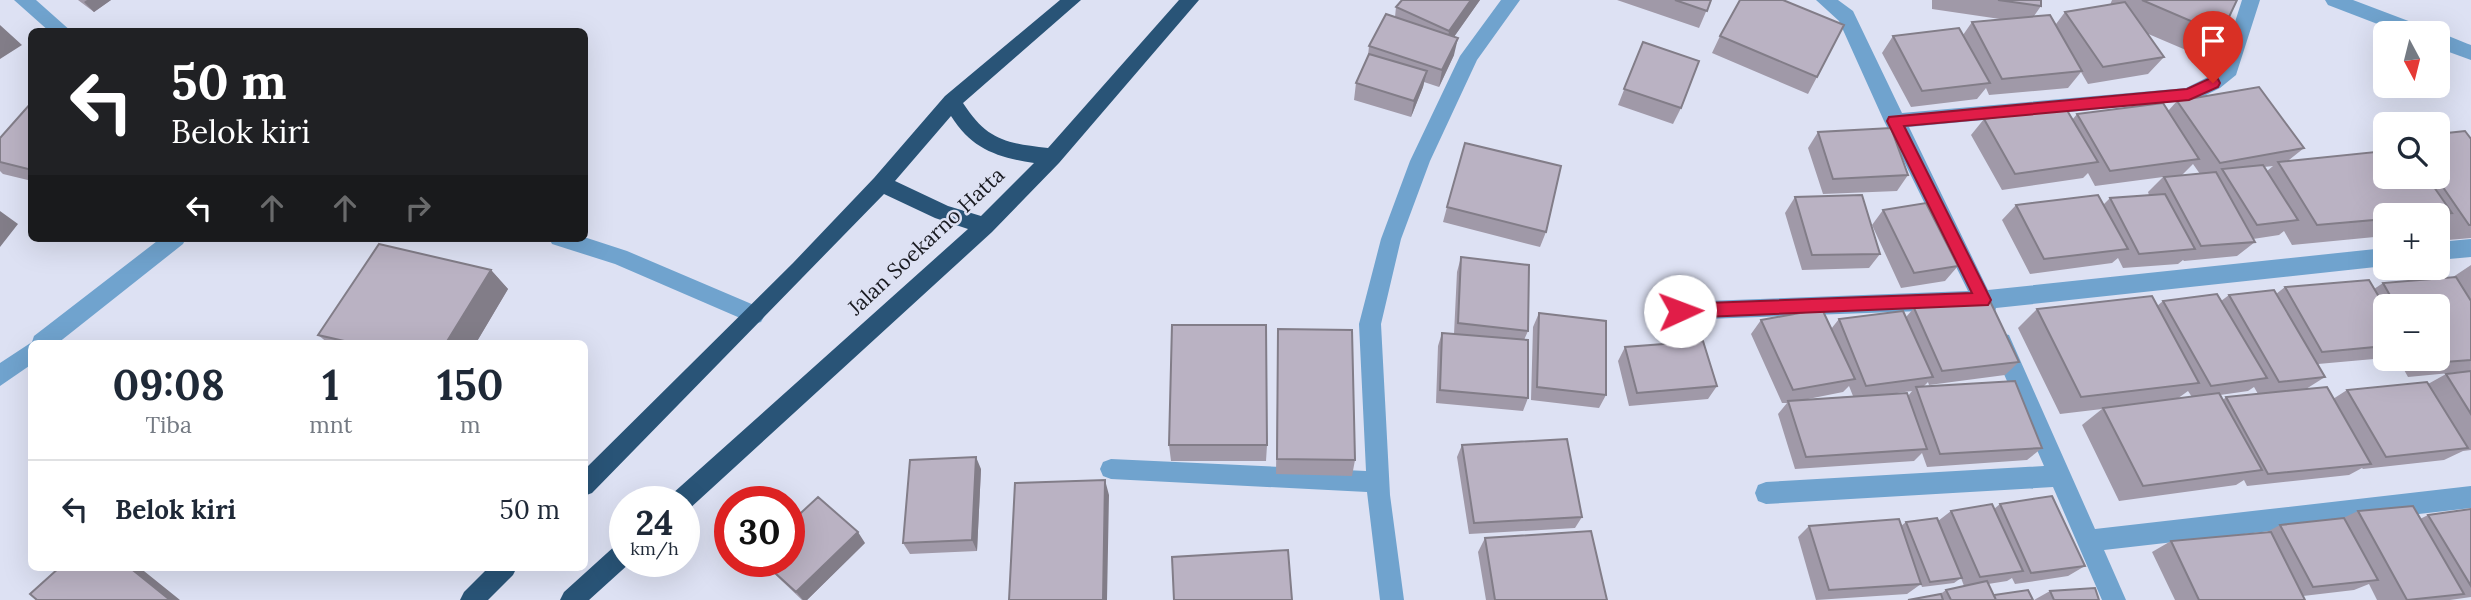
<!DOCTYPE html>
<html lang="id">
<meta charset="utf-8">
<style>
:root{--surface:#fff;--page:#f2f2f3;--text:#1f2937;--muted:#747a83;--line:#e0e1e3}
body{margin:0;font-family:Lora,serif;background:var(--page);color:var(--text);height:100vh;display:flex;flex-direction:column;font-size:26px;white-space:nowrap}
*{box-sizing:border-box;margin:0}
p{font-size:23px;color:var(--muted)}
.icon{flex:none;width:38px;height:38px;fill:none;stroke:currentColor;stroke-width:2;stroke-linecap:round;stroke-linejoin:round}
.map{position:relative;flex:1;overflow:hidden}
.side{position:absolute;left:28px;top:340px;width:560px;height:231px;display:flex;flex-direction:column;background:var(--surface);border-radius:10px;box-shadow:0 7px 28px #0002}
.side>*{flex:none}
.top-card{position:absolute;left:28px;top:28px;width:560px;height:214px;border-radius:10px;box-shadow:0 7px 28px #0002;background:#202124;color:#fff;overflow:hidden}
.needle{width:46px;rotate:173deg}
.tools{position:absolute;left:2373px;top:21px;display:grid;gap:14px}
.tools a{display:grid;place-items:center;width:77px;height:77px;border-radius:10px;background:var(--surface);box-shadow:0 7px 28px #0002;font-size:35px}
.speed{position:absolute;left:609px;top:486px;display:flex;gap:14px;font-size:35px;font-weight:700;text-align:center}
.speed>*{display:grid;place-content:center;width:91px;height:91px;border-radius:50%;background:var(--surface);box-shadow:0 7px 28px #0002;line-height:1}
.speed small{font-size:18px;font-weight:400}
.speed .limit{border:10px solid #d22;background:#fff;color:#111}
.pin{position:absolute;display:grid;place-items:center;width:60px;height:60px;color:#fff;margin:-72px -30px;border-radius:50% 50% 50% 0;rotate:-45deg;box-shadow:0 0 7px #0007}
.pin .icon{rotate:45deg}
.me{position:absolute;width:77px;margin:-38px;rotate:88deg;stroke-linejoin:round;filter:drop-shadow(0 0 5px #0008)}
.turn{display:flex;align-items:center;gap:24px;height:147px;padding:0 28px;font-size:32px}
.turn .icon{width:91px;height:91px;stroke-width:2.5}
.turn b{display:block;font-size:49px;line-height:60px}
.lanes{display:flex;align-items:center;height:66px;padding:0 28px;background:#0003;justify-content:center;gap:35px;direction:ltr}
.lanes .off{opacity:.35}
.eta{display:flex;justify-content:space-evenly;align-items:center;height:119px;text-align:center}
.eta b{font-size:42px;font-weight:800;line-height:49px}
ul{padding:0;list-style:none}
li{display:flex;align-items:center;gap:21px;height:98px;padding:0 28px;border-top:2px solid var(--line)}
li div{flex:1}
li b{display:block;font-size:26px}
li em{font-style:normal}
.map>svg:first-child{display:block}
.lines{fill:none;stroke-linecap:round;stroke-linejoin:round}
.minor{fill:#70a3ce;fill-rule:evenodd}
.highway{fill:#295477;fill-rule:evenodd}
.wall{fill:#a099a8;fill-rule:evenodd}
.shaded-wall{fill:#827d88}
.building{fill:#bab2c3;stroke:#827d88;stroke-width:2}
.route{fill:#e11d48;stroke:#92132f;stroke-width:2}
.labels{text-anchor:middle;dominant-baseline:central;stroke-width:5;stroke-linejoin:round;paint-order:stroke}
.street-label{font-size:21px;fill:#18191f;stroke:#dde1f3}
</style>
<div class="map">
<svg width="2471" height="600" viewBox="0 0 2471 600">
<rect width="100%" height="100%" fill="#dde1f3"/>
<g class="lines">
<path class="minor" d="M14 0H36L72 32H50Z
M1501 0H1520L1477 60 1430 161 1401 239 1381 324 1390 495 1404 600H1380L1367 492 1111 479 1103 476 1100 469 1103 462 1111 459 1366 471 1359 324 1381 239 1410 161 1460 56Z
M1816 0H1838L1853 11 1902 113 2186 88 2206 78 2221 66 2242 0H2260L2236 75 2220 88 2196 100 1909 127 1988 290 2385 248V266L1996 308 1994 316 1987 319 1980 316 1976 309 1680 320 1673 317 1669 311 1673 305 1680 302 1968 291 1884 121 1839 21Z
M2325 0H2353L2427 28 2429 33H2401L2328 5Z
M2437 33C2448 35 2460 41 2471 45V60L2438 48Z
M584 237 627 251 761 308 765 315 761 322 754 324 615 264 552 244 549 238Z
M161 238H186L183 244 58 343H32V364L0 386V363L32 342 34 336Z
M2471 239V257L2438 260V242Z
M2001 333 2009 335 2095 529 2471 486V508L2104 550 2126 600H2102L2053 487 1766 504 1758 501 1755 493 1758 485 1766 482 2044 466 1990 342 1993 335Z"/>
<path class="highway" d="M1060 0H1081L963 103C987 140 1005 143 1048 148L1179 0H1199L1059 163 992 232 688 510 684 511V502H669L672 494 968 229 935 218 884 194 592 493 584 496V470L793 263 874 178 945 96ZM951 116C972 149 996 157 1034 163L981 216 948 206 895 181Z
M625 541V562H631L589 600H560L564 592 617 544Z
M489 567H517L513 575 488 600H460L464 592Z"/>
</g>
<path class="wall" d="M78 0H111L94 12Z
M1402 0H1480L1454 37V55L1439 87 1424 82 1423 87 1411 117 1354 100 1356 83 1368 56 1369 46 1395 17 1396 7Z
M1617 0H1711L1699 28Z
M1932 0H2041V6L2034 16 2056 24 2065 12 2110 5 2112 0H2237L2221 34 2200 56 2146 33 2164 57 2148 74 2088 84 2081 72 2068 88 1989 95 1986 88 1977 99 1911 107 1882 53 1893 36 1963 35 1972 22 2000 19 1932 9Z
M1720 36 1817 77 1808 94 1712 53Z
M1643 42 1681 108 1673 124 1618 105Z
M2177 101 2304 148 2289 160 2385 177H2438L2471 139V238L2448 240 2438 226V215H2385V236L2292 245 2284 231 2279 235 2253 239 2255 242 2237 256 2184 261 2183 260 2178 264 2123 268 2118 258 2112 263 2030 274 2002 220 2016 205H2103L2110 198 2149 195 2148 192 2163 177 2095 186 2088 173 2083 178 2002 190 1971 135 1984 119 2072 120 2077 114 2168 111ZM2193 164 2200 174 2182 175ZM2273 166 2267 171 2264 167Z
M32 103V181L3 174 0 171V138Z
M1818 132 1908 175 1897 191 1823 194 1808 148Z
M1795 197 1880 254 1869 268 1802 270 1785 213Z
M1447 207 1546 232 1540 247 1443 222Z
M1883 210 1958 266 1945 281 1901 288 1872 225Z
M1461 257 1528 331 1524 340 1528 398 1523 411 1436 403 1438 346 1442 333 1454 334 1457 272Z
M2471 265V371L2408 377 2398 359H2438V306H2385V358L2318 364 2325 377 2306 389 2333 399 2347 390 2428 384 2446 374 2471 371V450L2463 451 2444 460 2363 469 2362 468 2349 475 2247 486 2244 480 2236 485 2119 501 2082 425 2102 409 2060 414 2018 328 2037 309 2157 306 2163 301H2221L2229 295 2276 294 2285 287 2374 289 2383 283 2453 277ZM2254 387 2258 394 2226 397 2223 400 2220 395 2248 391ZM2188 391 2192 397 2177 399Z
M491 270 508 289 476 343H328L318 335Z
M1914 308 2019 362 2005 375 1929 385 1928 382 1923 387 2042 448 2027 460 1927 467 1922 453 1914 461 1795 469 1778 414 1787 403H1782L1751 334 1761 320 1831 329 1839 319 1906 317ZM1849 386 1853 396 1803 400 1843 392ZM1912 391 1908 396 1897 393Z
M1539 313 1606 395 1599 408 1531 400 1533 327Z
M1278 329 1355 460 1352 476 1276 474Z
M1625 347 1717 386 1708 399 1629 406 1618 361Z
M1169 445H1267L1266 461H1171Z
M1462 445 1582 517 1575 528 1469 534 1457 457Z
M981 469 977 551 910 554 903 543Z
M2000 504 2085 566 2068 576 2015 584 2012 578 2007 581 1988 584 1994 595 2033 600H1908L1939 595 1946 590 1964 586 1961 578 1954 583 1922 587 1919 579 1921 584 1907 594 1816 600 1798 537 1809 526H1901L1906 522 1938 521 1951 511 1994 509Z
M2471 509V597L2450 600H2377L2369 584 2354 590 2303 596 2305 600H2175L2152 552 2171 541 2267 532 2280 525 2343 518 2358 511 2420 519 2428 515Z
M1485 538 1607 600H1486L1478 552Z
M865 543 807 600H802L762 562H789Z
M2050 591 2099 600H2034Z"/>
<path class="shaded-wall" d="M87 0H111L94 12 84 2Z
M1471 0H1480L1446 48 1449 31Z
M0 25 22 45 0 59Z
M1458 38 1454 55 1439 87 1442 70Z
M1427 71 1423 87 1411 117 1414 101Z
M0 211 18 224 0 247Z
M491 270 508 289 476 343H446Z
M976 457 981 469 977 551 972 540Z
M1105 480 1109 495 1107 600H1103Z
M858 532 865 543 807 600H803L796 592Z
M129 567H139L180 600H170Z"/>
<path class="building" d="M1402 0H1471L1449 31 1396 7Z
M1675 0H1711L1707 11Z
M1740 0H1783L1844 25 1817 77 1720 36Z
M1998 0H2041V6Z
M2142 0H2237L2221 34Z
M2125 2 2164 57 2103 67 2065 12Z
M1386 14 1458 38 1442 70 1369 46Z
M2050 15 2082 71 2002 79 1972 22Z
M1959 28 1990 83 1922 91 1893 36Z
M1643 42 1699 61 1681 108 1624 89Z
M1369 54 1427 71 1414 101 1356 83Z
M2259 87 2304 148 2220 163 2177 101Z
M31 103H32V170L0 162V138Z
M2163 103 2199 159 2110 171 2077 114Z
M2065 107 2098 162 2015 174 1984 119Z
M1891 128 1908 175 1833 179 1818 132Z
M2465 131 2471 139V225H2469L2436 177H2438V134Z
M1465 143 1561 166 1546 232 1447 207Z
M2385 151V177H2427L2452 213 2423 215H2385V219L2317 225 2278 162Z
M2263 165 2298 220 2257 225 2222 169Z
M2216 172 2255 242 2201 246 2164 177Z
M2165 194 2195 249 2139 254 2110 198Z
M1862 195 1880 254 1812 255 1795 197Z
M2098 195 2128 249 2044 259 2016 205Z
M1926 203 1958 266 1914 273 1883 210Z
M379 244 491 270 446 343H353L318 335Z
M1461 257 1529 265 1528 331 1458 323Z
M2456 277 2471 301V360L2431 363 2428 359H2438V306H2396L2383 283Z
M2369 280 2385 307V346L2322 352 2285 287Z
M2274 290 2325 377 2279 382 2229 295Z
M2217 294 2267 378 2211 386 2163 301Z
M2152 296 2199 383 2081 397 2037 309Z
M1989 299 2019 362 1942 371 1914 308Z
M1822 309 1855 379 1793 390 1761 320Z
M1903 311 1933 377 1866 386 1839 319Z
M1539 313 1606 321V395L1537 387Z
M1172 325H1266L1267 445H1169Z
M1278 329 1352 330 1355 460 1277 459Z
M1442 333 1528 340V398L1440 390Z
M1703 341 1717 386 1637 393 1625 347Z
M2471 371V414L2446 374Z
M2015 381 2042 448 1940 454 1916 387Z
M2427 382 2468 448 2386 457 2347 390Z
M2327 387 2371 464 2268 474 2226 397Z
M1907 393 1927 449 1806 457 1788 401Z
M2219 393 2262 470 2143 486 2103 408Z
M1567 439 1582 517 1474 523 1462 445Z
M976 457 972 540 903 543 910 460Z
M1105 480 1103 600H1009L1015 483Z
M2052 496 2085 566 2031 573 2000 504Z
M818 497 858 532 796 592 763 562H789V524Z
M1992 504 2023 571 1980 577 1951 511Z
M2413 506 2464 594 2407 600 2358 511Z
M2471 509V586L2428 515Z
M1937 518 1962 578 1930 582 1906 522Z
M2344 518 2378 580 2313 587 2280 525Z
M1899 519 1921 584 1829 590 1809 526Z
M1591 531 1607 600H1495L1485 538Z
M2271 532 2305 600H2199L2171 541Z
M1288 550 1292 600H1174L1172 557Z
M60 567H129L170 600H37L30 594Z
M1987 581 1996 600H1951L1946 590Z
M2095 588 2099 600H2054L2050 591Z
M2028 590 2033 600H1996L1994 595Z
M1941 594 1943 600H1908Z"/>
<path class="route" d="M2213 77 2218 79 2220 83 2218 87 2189 100 1904 126 1991 300 1988 305 1680 318 1675 316 1672 311 1675 306 1680 304 1972 293 1887 121 1889 117 2187 89Z"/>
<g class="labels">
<g class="street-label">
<text transform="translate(926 241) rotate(-43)">Jalan Soekarno Hatta</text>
</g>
</g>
</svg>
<div class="tools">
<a><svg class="needle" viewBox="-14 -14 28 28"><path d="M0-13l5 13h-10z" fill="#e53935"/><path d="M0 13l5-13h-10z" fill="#747a83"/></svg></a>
<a><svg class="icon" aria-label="search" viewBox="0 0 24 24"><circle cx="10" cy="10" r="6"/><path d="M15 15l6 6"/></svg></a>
<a>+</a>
<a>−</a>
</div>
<div class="speed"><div>24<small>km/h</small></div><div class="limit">30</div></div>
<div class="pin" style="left:2213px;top:83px;background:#d93025"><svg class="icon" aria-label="arrive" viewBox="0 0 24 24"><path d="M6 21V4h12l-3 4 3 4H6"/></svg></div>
<svg class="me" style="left:1680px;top:311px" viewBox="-20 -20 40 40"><circle r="19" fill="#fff"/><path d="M0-13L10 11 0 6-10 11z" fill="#e11d48"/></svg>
<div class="top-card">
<div class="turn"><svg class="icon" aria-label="left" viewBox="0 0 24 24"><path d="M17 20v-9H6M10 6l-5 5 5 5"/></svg><div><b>50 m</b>Belok kiri</div></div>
<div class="lanes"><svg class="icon" aria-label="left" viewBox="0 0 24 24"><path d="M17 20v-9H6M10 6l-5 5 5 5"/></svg><svg class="icon off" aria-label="ahead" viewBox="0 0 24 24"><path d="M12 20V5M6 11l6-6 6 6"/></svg><svg class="icon off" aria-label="ahead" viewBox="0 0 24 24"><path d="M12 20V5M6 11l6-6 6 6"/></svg><svg class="icon off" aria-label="right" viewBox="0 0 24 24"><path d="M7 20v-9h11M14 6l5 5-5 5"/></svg></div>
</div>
<section class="side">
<div class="eta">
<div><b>09:08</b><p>Tiba</p></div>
<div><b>1</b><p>mnt</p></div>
<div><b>150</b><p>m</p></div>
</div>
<ul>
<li><svg class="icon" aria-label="left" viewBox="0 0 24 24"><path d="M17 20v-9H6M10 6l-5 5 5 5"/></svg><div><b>Belok kiri</b></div><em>50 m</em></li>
</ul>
</section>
</div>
